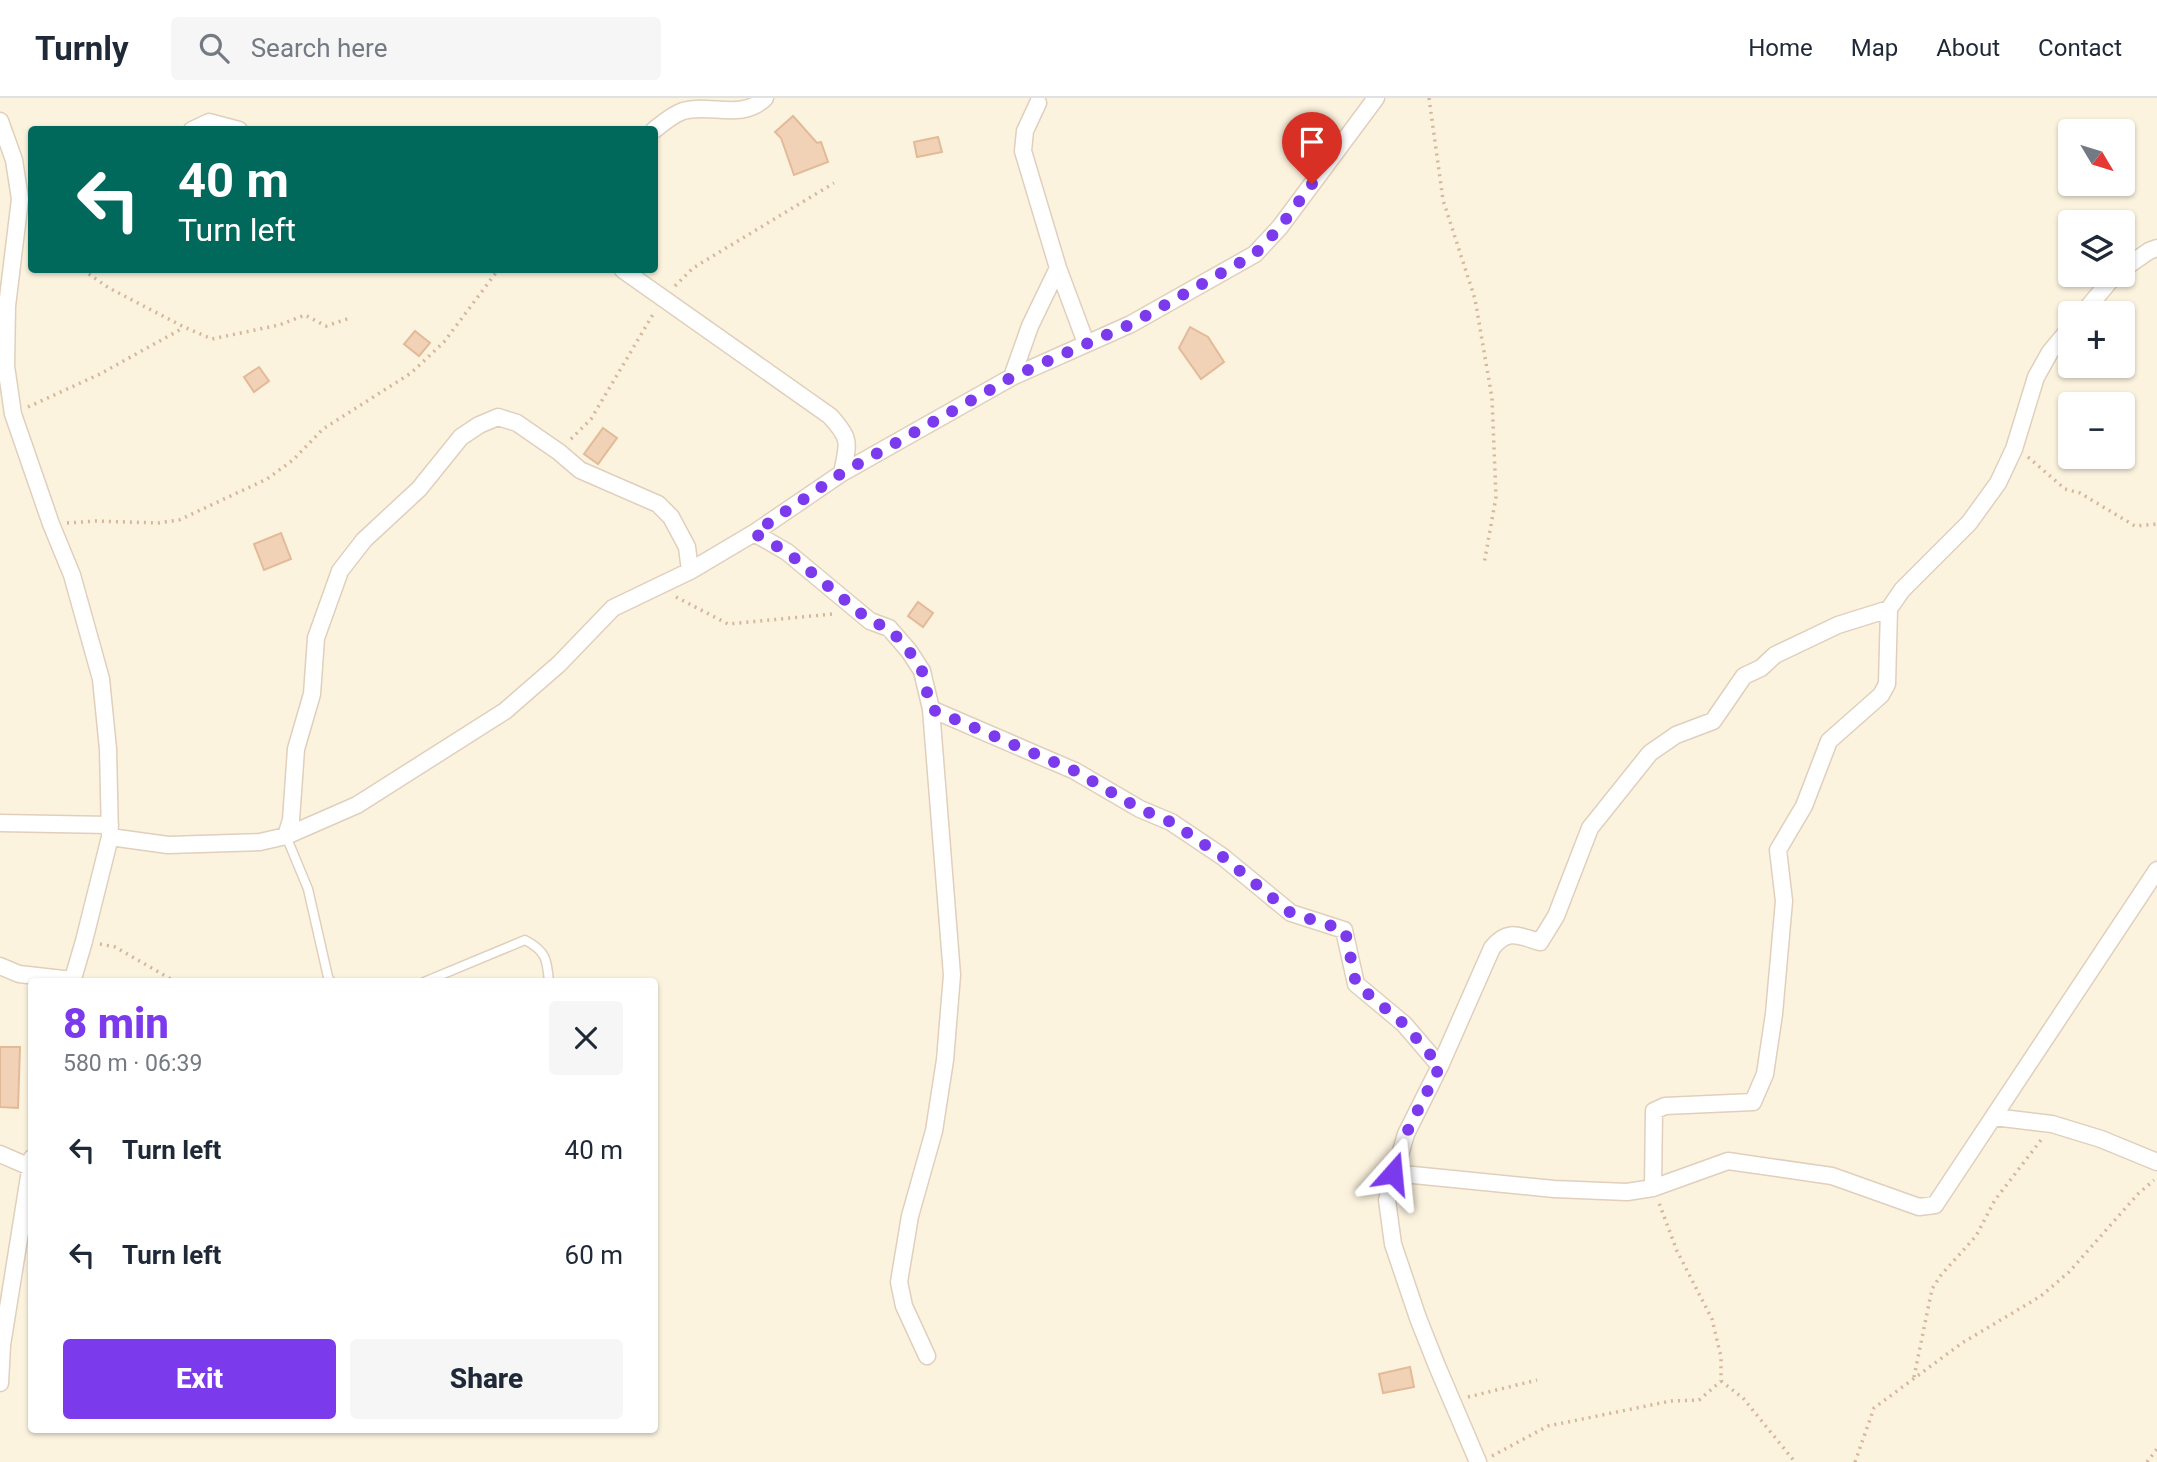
<!DOCTYPE html>
<meta charset="utf-8">
<style>
:root{--surface:#fff;--page:#f6f6f7;--text:#1f2937;--muted:#747a83;--line:#e0e1e3;--accent:#7c3aed}
body{margin:0;font-family:Roboto,sans-serif;background:var(--page);color:var(--text);height:100vh;display:flex;flex-direction:column;font-size:26px;white-space:nowrap}
*{box-sizing:border-box;margin:0}
p{font-size:23px;color:var(--muted)}
.icon{flex:none;width:38px;height:38px;fill:none;stroke:currentColor;stroke-width:2;stroke-linecap:round;stroke-linejoin:round}
.map{position:relative;flex:1;overflow:hidden}
.side{position:absolute;left:28px;top:880px;width:630px;height:455px;display:flex;flex-direction:column;background:var(--surface);border-radius:7px;box-shadow:0 2px 5px #0004}
.side>*{flex:none}
.banner{position:absolute;left:28px;top:28px;width:630px;height:147px;border-radius:7px;box-shadow:0 2px 5px #0004;background:#00695c;color:#fff;overflow:hidden}
.needle{width:46px;rotate:128deg}
.fabs{position:absolute;left:2058px;top:21px;display:grid;gap:14px}
.fabs a{display:grid;place-items:center;width:77px;height:77px;border-radius:7px;background:var(--surface);box-shadow:0 2px 5px #0004;font-size:35px}
.pin{position:absolute;display:grid;place-items:center;width:60px;height:60px;color:#fff;margin:-72px -30px;border-radius:50% 50% 50% 0;rotate:-45deg;box-shadow:0 0 7px #0007}
.pin .icon{rotate:45deg}
.me{position:absolute;width:77px;margin:-38px;rotate:18deg;stroke-linejoin:round;filter:drop-shadow(0 0 5px #0008)}
.turn{display:flex;align-items:center;gap:24px;height:147px;padding:0 35px;font-size:32px}
.turn .icon{width:91px;height:91px;stroke-width:2.5}
.turn b{display:block;font-size:49px;line-height:60px}
.round{display:grid;place-items:center;flex:none;width:74px;height:74px;border-radius:7px;background:var(--page)}
.overview{display:flex;align-items:center;justify-content:space-between;height:119px;padding:0 35px}
h1{font-size:42px;font-weight:800;line-height:52px;color:var(--accent)}
.action{display:flex;gap:14px;margin-top:auto;padding:14px 35px}
.action a{flex:1;height:80px;border-radius:7px;background:var(--accent);color:#fff;font-size:28px;font-weight:800;line-height:80px;text-align:center}
.action a+a{background:var(--page);color:var(--text)}
ul{padding:0;list-style:none}
li{display:flex;align-items:center;gap:21px;height:105px;padding:0 35px}
li div{flex:1}
li b{display:block;font-size:26px}
li em{font-style:normal}
header{display:flex;align-items:center;gap:42px;box-sizing:border-box;height:98px;padding:0 35px;background:var(--surface);border-bottom:2px solid var(--line)}
header strong{font-size:33px}
nav{display:flex;gap:38px;margin-inline-start:auto;font-size:24px}
.search{width:490px;height:63px;background:var(--page);display:flex;align-items:center;gap:18px;box-sizing:border-box;padding:0 24px;border-radius:7px;color:var(--muted);font-size:26px}
.map>svg:first-child{display:block}
.building{fill:#f1d2b7;stroke:#e3ba98;stroke-width:2}
.lines{fill:none;stroke-linecap:round;stroke-linejoin:round}
.service-casing{stroke:#e0cfbc;stroke-width:11}
.minor-casing{stroke:#e0cfbc;stroke-width:19}
.path{stroke:#d5b69b;stroke-width:3.5;stroke-dasharray:2 5;stroke-linecap:butt}
.service{stroke:#fff;stroke-width:8}
.minor{stroke:#fff;stroke-width:16}
.route{stroke:#7c3aed;stroke-width:12;stroke-dasharray:0 21.6}
</style>
<header>
<strong>Turnly</strong>
<div class="search"><svg class="icon" aria-label="search" viewBox="0 0 24 24"><circle cx="10" cy="10" r="6"/><path d="M15 15l6 6"/></svg>Search here</div>
<nav><a>Home</a><a>Map</a><a>About</a><a>Contact</a></nav>
</header>
<div class="map">
<svg width="2157" height="1364" viewBox="0 0 2157 1364">
<rect width="100%" height="100%" fill="#fcf3df"/>
<path class="building" d="M793 18 817 45 821 44 828 64 794 77 781 40 775 34Z
M938 39 942 54 917 59 914 44Z
M1190 229 1208 239 1224 264 1201 281 1179 250Z
M415 233 430 245 419 258 404 246Z
M259 269 269 283 254 294 244 279Z
M603 330 617 340 598 366 584 356Z
M281 435 291 461 264 472 254 446Z
M918 504 933 515 923 529 908 518Z
M0 949H20L18 1010 0 1009Z
M1410 1269 1414 1289 1383 1295 1379 1276Z"/>
<g class="lines">
<defs>
<path id="service" d="M286 738 308 791 328 879 331 884
M424 884 525 842C546 853 547 861 549 884"/>
<path id="minor" d="M1038 5 1025 33 1023 53 1058 170 1086 245
M0 23 14 62 20 101 7 208 6 268 13 316 51 426 72 477 101 581 108 651 110 739 84 843 72 884
M192 32 209 24 239 32
M654 32C663 25 672 17 683 13 710 5 742 23 765 0
M2123 171 2149 153 2157 150
M623 172 830 318C852 342 848 345 842 375
M2083 215 2115 177
M1012 279 1030 228 1058 170
M754 435 787 454 870 523 889 530 909 553 922 573 931 611 952 877 945 962 934 1033 910 1118 899 1184 904 1208 927 1258
M931 611 1075 673 1140 711 1171 724 1223 759 1291 815 1344 832 1356 886 1404 926 1440 968
M0 725 110 727
M286 738 291 722 296 651 312 596 316 540 340 473 364 442 419 391 461 339 479 327 498 319 517 325 559 354 580 372 658 406 671 419 687 449 690 473
M110 739 168 747 260 744 286 738 357 707 505 613 559 566 613 510 690 473 754 435 842 375 1012 279 1131 226 1255 156 1280 129 1376 0
M0 868 19 876 72 882
M1994 1019 2052 1026 2101 1041 2157 1064
M0 1056 30 1069
M1393 1075 1554 1091 1627 1094 1653 1090 1728 1063 1832 1078 1919 1109 1935 1107 2157 772
M1653 1090 1654 1013 1665 1008 1753 1004 1765 976 1774 916 1784 803 1778 752 1804 708 1829 643 1881 597 1887 586 1889 511 1902 492 1969 425 1998 385 2014 351 2036 279 2050 254 2070 230
M0 1285 2 1247 32 1060
M1478 1364 1437 1268 1418 1220 1393 1146 1387 1102 1406 1036 1440 968 1492 850C1508 830 1519 838 1540 844L1556 818 1590 730 1650 655 1676 637 1713 623 1744 578 1761 570 1775 557 1838 527 1889 511"/>
</defs>
<use href="#service" class="service-casing"/>
<use href="#minor" class="minor-casing"/>
<path class="path" d="M1429 0 1443 102 1475 201 1492 300 1496 399 1484 466
M83 172 109 190 184 229 212 241 279 227 305 217 326 228 350 220
M675 188 693 170 834 85
M28 309 100 276 183 230
M571 341 591 321 655 213
M2028 359 2065 391 2080 395 2135 428 2157 426
M67 425 96 423 158 425 179 422 267 381 293 362 323 331 411 275 444 244 498 172
M676 499 728 526 833 516
M100 846 115 849 176 884
M1914 1279 1932 1191 1941 1177 1976 1138 1995 1102 2041 1042
M1721 1283 1743 1300 1795 1364
M1468 1299 1537 1282
M1492 1358 1548 1328 1671 1303 1699 1302 1721 1283V1259L1712 1221 1677 1153 1659 1105
M1855 1364 1874 1310 1962 1245 2041 1198 2069 1174 2138 1096 2154 1082
M2147 1364 2157 1351"/>
<use href="#service" class="service"/>
<use href="#minor" class="minor"/>
</g>
<g class="lines">
<path class="route" d="M1312 86 1280 129 1255 156 1131 226 1012 279 988 293 842 375 754 435 787 454 870 523 889 530 909 553 922 573 931 611 1075 673 1140 711 1171 724 1223 759 1291 815 1345 832 1356 886 1404 926 1440 968 1406 1036 1393 1075"/>
</g>
</svg>
<div class="fabs">
<a><svg class="needle" viewBox="-14 -14 28 28"><path d="M0-13l5 13h-10z" fill="#e53935"/><path d="M0 13l5-13h-10z" fill="#747a83"/></svg></a>
<a><svg class="icon" aria-label="layers" viewBox="0 0 24 24"><path d="M12 4l9 5-9 5-9-5zM3 14l9 5 9-5"/></svg></a>
<a>+</a>
<a>−</a>
</div>
<div class="pin" style="left:1312px;top:86px;background:#d93025"><svg class="icon" aria-label="arrive" viewBox="0 0 24 24"><path d="M6 21V4h12l-3 4 3 4H6"/></svg></div>
<svg class="me" style="left:1393px;top:1075px" viewBox="-20 -20 40 40"><path d="M0-17L14 15 0 8-14 15z" fill="#7c3aed" stroke="#fff" stroke-width="4"/></svg>
<div class="banner">
<div class="turn"><svg class="icon" aria-label="left" viewBox="0 0 24 24"><path d="M17 20v-9H6M10 6l-5 5 5 5"/></svg><div><b>40 m</b>Turn left</div></div>
</div>
<section class="side">
<div class="overview"><div><h1>8 min</h1><p>580 m · 06:39</p></div><a class="round"><svg class="icon" aria-label="close" viewBox="0 0 24 24"><path d="M6 6l12 12M18 6L6 18"/></svg></a></div>
<ul>
<li><svg class="icon" aria-label="left" viewBox="0 0 24 24"><path d="M17 20v-9H6M10 6l-5 5 5 5"/></svg><div><b>Turn left</b></div><em>40 m</em></li>
<li><svg class="icon" aria-label="left" viewBox="0 0 24 24"><path d="M17 20v-9H6M10 6l-5 5 5 5"/></svg><div><b>Turn left</b></div><em>60 m</em></li>
</ul>
<div class="action"><a>Exit</a><a>Share</a></div>
</section>
</div>
